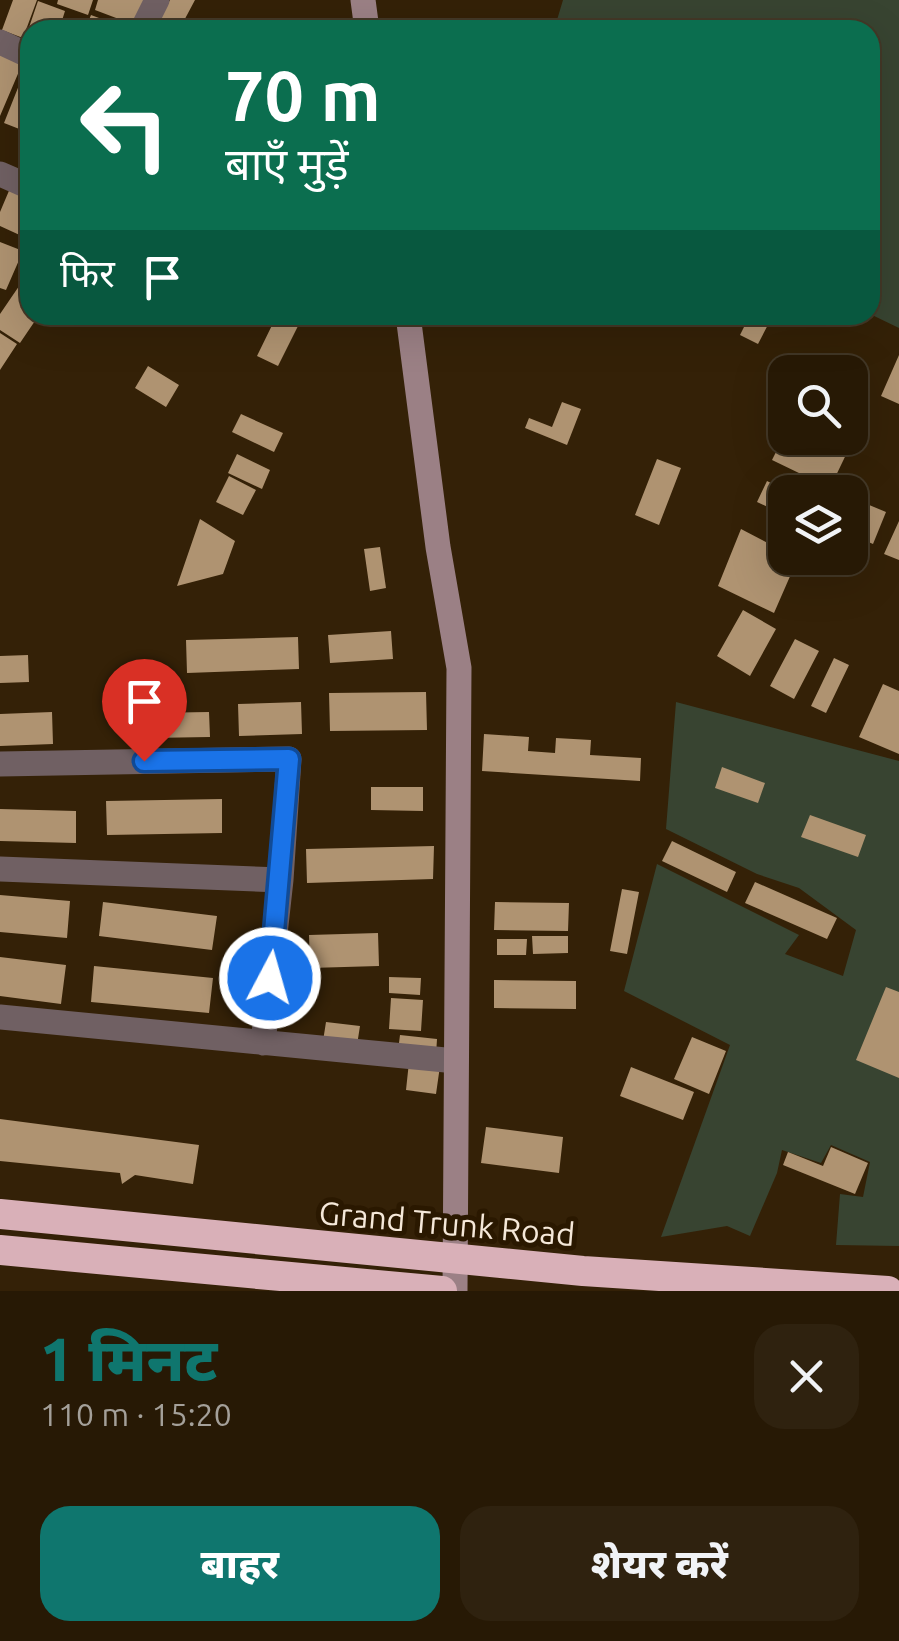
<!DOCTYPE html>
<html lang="hi">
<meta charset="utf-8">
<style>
:root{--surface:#271905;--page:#2f220f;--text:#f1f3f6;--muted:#a4a09a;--line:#433827;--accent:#0f766e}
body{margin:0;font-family:Ubuntu,"Noto Sans Devanagari",sans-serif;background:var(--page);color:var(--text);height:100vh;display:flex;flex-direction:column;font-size:38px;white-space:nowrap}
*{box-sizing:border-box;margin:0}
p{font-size:32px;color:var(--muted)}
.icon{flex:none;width:55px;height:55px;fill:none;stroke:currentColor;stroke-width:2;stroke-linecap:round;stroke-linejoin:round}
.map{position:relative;height:1291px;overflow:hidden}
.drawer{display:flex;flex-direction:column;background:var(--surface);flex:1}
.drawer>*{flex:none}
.top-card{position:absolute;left:20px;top:20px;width:860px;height:305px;border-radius:30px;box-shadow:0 10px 40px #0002,0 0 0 2px var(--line);background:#0b6e4f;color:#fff;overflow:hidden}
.buttons{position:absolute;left:768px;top:355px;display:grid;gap:20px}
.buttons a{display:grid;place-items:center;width:100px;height:100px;border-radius:20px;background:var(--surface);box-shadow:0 10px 40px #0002,0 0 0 2px var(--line);font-size:50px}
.pin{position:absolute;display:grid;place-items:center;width:85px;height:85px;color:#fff;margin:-102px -42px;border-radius:50% 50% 50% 0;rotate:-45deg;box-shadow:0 0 10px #0007}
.pin .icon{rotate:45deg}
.me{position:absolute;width:110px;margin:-55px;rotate:6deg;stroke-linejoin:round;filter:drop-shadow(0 0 8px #0008)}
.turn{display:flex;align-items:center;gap:35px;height:210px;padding:0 40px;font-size:45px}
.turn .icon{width:130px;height:130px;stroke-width:2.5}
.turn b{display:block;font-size:70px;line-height:85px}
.then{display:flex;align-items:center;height:95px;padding:0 40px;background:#0003;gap:20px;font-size:38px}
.round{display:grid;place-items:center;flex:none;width:105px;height:105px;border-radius:30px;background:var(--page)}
.summary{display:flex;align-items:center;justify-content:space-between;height:170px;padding:0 40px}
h1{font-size:60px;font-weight:800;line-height:75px;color:var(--accent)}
.button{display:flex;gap:20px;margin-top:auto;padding:20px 40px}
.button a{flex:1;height:115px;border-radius:30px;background:var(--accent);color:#fff;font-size:40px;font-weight:800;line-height:115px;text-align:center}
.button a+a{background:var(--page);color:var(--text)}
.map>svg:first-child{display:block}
.green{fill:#384431}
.building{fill:#af9371}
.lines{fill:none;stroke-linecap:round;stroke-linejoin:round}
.street{stroke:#706063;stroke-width:25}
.secondary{stroke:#9b8085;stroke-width:25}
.highway{stroke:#d9b0b8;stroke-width:30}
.route-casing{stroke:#114b97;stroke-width:25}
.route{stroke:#1a73e8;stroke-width:18}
.labels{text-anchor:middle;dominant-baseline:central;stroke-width:10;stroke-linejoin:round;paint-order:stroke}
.street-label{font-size:32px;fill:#f5e8d9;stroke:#2a1800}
</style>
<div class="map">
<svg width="899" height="1291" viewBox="0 0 899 1291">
<rect width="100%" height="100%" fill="#342107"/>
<path class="green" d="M563 0H899V328L870 314V30H554Z
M676 702 899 761V1246L836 1245 840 1194 863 1197 870 1162 831 1145 821 1163 782 1150 777 1173 750 1236 727 1226 661 1237 730 1045 624 991 657 864 799 935 785 954 843 976 856 930 799 888 757 874 666 829Z"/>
<path class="building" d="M13 0H37L23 38 2 30Z
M58 0H93L88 15 57 4Z
M98 0H150L140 27 95 10Z
M170 0H195L179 30H154Z
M38 1 65 11 59 30H30V44L24 42Z
M91 15 131 30H85Z
M0 52 23 62 0 116Z
M27 65 30 66 27 132 4 123Z
M11 186 30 194V224L24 237 0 226V212Z
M0 242 23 251 6 290 0 288Z
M30 270V315H39L20 343 0 330V314Z
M277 315 301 320 278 366 257 356Z
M750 315H773L758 344 740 335Z
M0 333 17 344 0 370Z
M899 355V404L881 396Z
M148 366 179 385 166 407 135 388Z
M562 402 581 409 567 445 525 428 529 418 552 427Z
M241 414 283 433 274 452 232 432Z
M850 436 854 438 830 488 772 460 783 438Z
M237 454 270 470 262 489 228 473Z
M657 459 681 468 659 525 635 515Z
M229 476 256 490 243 515 216 502Z
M767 481 785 490V515L757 502Z
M850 497 886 512 873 544 850 534Z
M200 519 235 541 223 574 177 586Z
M899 521V560L884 554Z
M741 529 785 552V558H798L774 613 718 586Z
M380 547 386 588 370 591 364 549Z
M743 610 776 629 750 676 717 656Z
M391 631 393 659 330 663 328 635Z
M298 637 299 669 187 673 186 640Z
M795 639 819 651 794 699 770 686Z
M28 655 29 682 0 683V656Z
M834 658 849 665 826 713 811 706Z
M883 684 899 691V754L859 737Z
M426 692 427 730 330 731 329 693Z
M301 702 302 734 239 736 238 704Z
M52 712 53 744 0 746V714Z
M209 712 210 737 149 738 148 713Z
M484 734 529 737 528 751 555 753 556 738 591 740 590 755 641 758 640 781 482 771Z
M722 767 765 783 758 803 715 788Z
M371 787H423V811L371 810Z
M222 799V833L107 835 106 801Z
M0 809 76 811V843L0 841Z
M810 815 866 835 858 857 801 837Z
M672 841 736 872 727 892 662 861Z
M434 846 433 879 307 883 306 849Z
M755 882 837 918 827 939 745 903Z
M622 889 639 892 627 954 610 951Z
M0 895 70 901 67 938 0 932Z
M103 902 217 916 212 950 99 936Z
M495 902 569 903 568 931 494 930Z
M378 933 379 966 310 968 309 935Z
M532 936H568V953L533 954Z
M497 939H527L526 955H497Z
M0 957 66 965 61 1004 0 996Z
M94 966 213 978 209 1013 91 1002Z
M389 977 421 978 420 995 389 993Z
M494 980 576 981V1009L494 1008Z
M886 987 899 992V1078L856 1060Z
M391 998 423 1000 421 1031 389 1029Z
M326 1022 360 1026 357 1045 323 1041Z
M400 1035 437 1039 436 1055 398 1051Z
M692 1037 726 1051 709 1094 674 1079Z
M409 1062 440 1066 436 1094 406 1090Z
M631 1067 694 1092 683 1120 620 1096Z
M0 1119 199 1145 193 1184 135 1175 122 1184 120 1173 0 1161Z
M486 1127 563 1137 559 1173 481 1163Z
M831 1147 868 1163 855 1194 783 1165 788 1152 823 1166Z"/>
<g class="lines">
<path class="street" d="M142 30 157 0
M0 42 30 56
M0 174 30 187
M0 764 289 759 281 880
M0 869 281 880 263 1043
M0 1017 456 1061"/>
<path class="secondary" d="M363 0 367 30
M408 315 438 547 459 668 455 1291"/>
<path class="highway" d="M0 1214 583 1271 888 1291
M0 1250 442 1291"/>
</g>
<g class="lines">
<defs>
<path id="route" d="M144 761 289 759 270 978"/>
</defs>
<use href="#route" class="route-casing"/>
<use href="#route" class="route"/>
</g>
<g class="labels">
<g class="street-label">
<text transform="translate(447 1223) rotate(5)">Grand Trunk Road</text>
</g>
</g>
</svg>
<div class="buttons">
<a><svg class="icon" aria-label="search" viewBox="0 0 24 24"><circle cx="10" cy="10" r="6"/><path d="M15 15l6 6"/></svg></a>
<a><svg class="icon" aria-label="layers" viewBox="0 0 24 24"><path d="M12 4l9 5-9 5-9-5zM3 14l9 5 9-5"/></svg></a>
</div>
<div class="pin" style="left:144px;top:761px;background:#d93025"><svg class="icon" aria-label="arrive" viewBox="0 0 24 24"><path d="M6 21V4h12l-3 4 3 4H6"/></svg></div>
<svg class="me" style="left:270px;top:978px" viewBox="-20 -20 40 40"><circle r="17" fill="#1a73e8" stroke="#fff" stroke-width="3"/><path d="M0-11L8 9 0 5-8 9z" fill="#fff"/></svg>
<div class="top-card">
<div class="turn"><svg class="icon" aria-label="left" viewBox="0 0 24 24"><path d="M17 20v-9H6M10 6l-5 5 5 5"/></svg><div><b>70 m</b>बाएँ मुड़ें</div></div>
<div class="then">फिर<svg class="icon" aria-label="arrive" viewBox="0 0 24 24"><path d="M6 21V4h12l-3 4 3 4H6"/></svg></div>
</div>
</div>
<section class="drawer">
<div class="summary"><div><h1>1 मिनट</h1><p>110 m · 15:20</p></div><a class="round"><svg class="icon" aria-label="close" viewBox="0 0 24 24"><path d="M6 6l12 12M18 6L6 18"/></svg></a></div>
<div class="button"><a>बाहर</a><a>शेयर करें</a></div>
</section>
